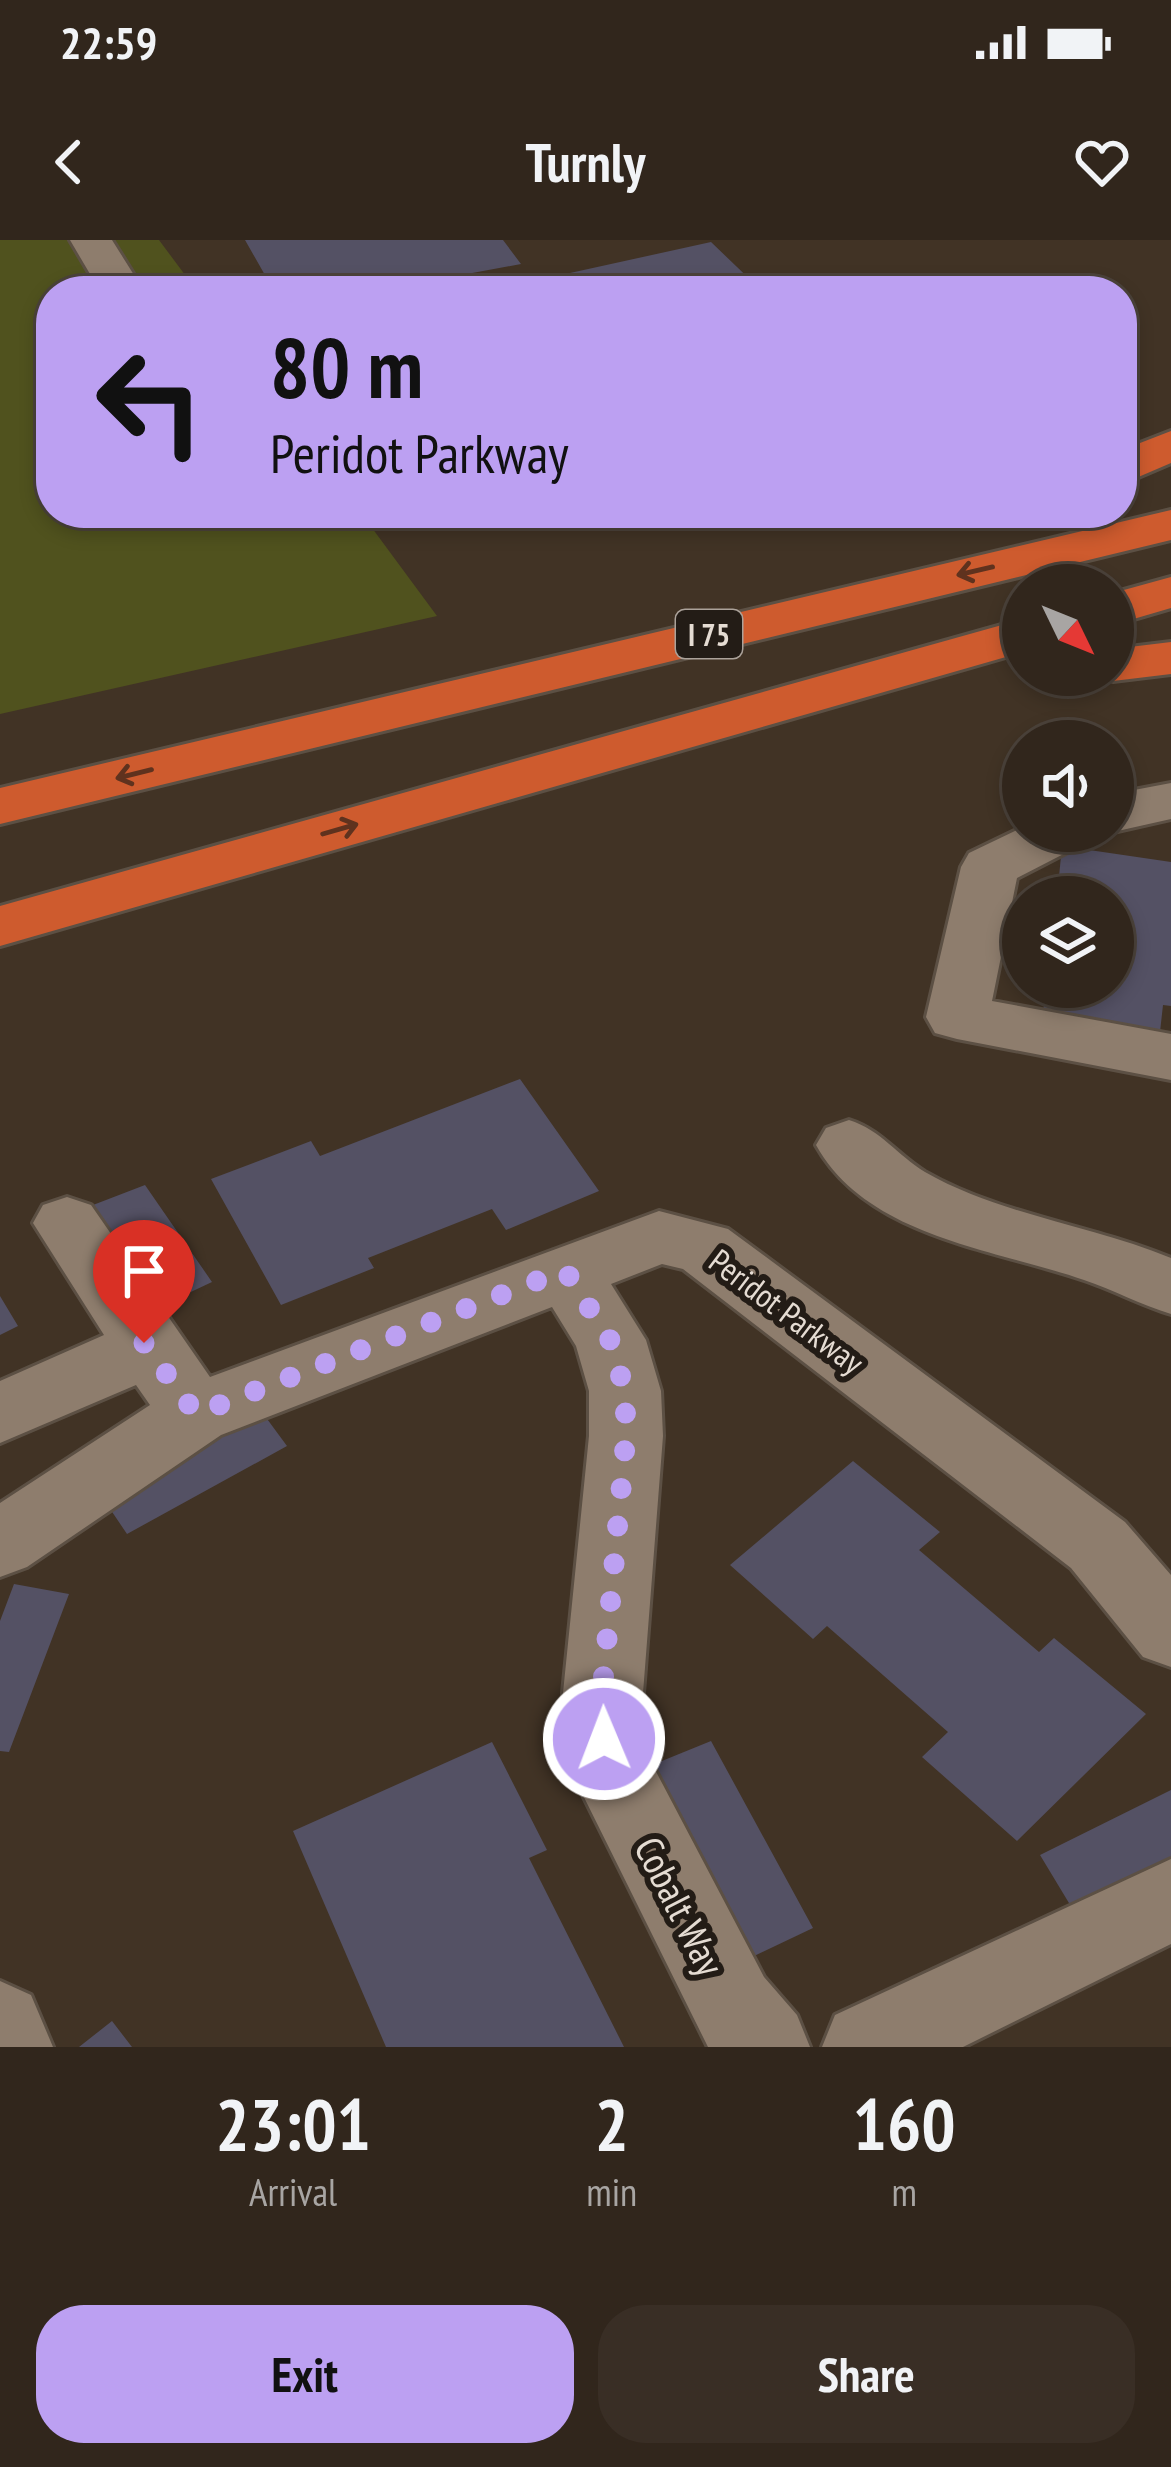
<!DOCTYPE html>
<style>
:root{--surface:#31261c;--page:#392e25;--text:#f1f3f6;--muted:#a8a5a3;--line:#4c433b;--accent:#bca0f2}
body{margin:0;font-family:"PT Sans Narrow",sans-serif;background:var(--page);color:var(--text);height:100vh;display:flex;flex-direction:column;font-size:45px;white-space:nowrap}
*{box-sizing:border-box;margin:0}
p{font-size:39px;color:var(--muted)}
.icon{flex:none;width:66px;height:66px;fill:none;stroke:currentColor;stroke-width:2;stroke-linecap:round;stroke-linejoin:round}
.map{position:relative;height:1807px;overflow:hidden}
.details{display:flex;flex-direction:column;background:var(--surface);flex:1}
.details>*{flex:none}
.banner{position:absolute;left:36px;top:36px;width:1101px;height:252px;border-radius:48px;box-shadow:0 6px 18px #0003,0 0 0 3px var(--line);background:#bca0f2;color:#111;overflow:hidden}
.needle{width:78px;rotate:133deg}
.tools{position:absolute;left:1002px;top:324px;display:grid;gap:24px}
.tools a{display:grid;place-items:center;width:132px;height:132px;border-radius:50%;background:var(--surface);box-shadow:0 6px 18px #0003,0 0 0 3px var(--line);font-size:60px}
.pin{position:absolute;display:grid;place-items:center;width:102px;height:102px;color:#fff;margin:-123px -51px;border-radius:50% 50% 50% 0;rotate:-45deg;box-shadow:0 0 12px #0007}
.pin .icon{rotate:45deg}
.me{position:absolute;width:132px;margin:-66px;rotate:359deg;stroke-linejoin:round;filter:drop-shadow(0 0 9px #0008)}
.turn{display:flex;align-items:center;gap:42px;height:252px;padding:0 36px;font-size:54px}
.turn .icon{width:156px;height:156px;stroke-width:2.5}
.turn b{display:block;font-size:84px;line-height:102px}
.eta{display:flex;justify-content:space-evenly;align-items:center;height:204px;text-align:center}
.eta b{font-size:72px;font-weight:700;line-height:84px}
.primary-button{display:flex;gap:24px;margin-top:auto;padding:24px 36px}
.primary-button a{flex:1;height:138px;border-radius:48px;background:var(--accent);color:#111;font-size:48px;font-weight:700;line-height:138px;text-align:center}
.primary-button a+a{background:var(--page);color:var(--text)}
.status{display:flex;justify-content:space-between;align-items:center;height:84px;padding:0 60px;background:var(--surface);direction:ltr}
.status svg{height:33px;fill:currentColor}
header{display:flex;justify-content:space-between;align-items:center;height:156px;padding:0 36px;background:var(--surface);font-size:54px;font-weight:700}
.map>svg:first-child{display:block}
.green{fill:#50521e}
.building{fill:#545164}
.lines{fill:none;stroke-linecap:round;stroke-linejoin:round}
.minor-casing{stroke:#5c5044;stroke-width:6}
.highway-casing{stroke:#5c5044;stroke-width:6}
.minor{fill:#8e7d6d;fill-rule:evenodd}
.highway{fill:#ce5b2e;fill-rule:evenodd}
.oneway{stroke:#5f321e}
.route{stroke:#bca0f2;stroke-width:21;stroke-dasharray:0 37.8}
.labels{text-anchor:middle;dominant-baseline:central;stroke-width:12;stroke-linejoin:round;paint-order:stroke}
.shield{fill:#231c16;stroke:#aba29a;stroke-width:3}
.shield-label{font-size:30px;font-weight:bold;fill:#e5dcd3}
.street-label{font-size:33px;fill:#e5dcd3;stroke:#231c16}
.near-street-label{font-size:39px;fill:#e5dcd3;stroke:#231c16}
</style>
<div class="status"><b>22:59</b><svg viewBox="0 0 49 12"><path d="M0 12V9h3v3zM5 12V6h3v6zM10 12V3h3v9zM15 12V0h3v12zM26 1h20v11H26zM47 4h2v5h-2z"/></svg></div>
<header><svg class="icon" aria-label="back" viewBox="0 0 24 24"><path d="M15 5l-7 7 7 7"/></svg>Turnly<svg class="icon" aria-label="heart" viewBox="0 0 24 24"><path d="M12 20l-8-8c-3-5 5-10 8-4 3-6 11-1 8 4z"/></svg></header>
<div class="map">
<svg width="1171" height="1807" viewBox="0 0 1171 1807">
<rect width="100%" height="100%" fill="#413325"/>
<path class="green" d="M0 0H159L197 51H51V273H361L437 376 0 474Z"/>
<path class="building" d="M245 0H503L521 24 429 41 435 51H405L402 46 377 51H274Z
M711 2 762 51H587L570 33Z
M1062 606 1171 622V766L1163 765 1160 792 1043 773 1046 747H1113V657H1057Z
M520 839 599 951 506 990 492 969 368 1018 374 1028 281 1065 211 939 311 901 320 916Z
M145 945 212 1042 161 1066 93 965Z
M0 1056 18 1086 0 1095Z
M259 1168 287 1206 127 1294 100 1254Z
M853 1221 940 1292 919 1310 1039 1412 1054 1398 1146 1474 1017 1601 922 1517 948 1492 827 1386 813 1399 730 1325Z
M14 1344 69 1354 9 1512 0 1511V1381Z
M711 1501 813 1688 752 1717 652 1525Z
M492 1502 547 1610 529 1618 624 1807H386L293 1591Z
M1171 1550V1626L1075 1673 1040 1615Z
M112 1781 132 1807H79Z"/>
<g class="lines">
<defs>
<path id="minor" d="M70 0H112L144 51H100Z
M1171 543V579L1113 592 1111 591 1113 554Z
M1023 587V591H1092L1083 604 1017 638 992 761 1171 794V840L957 799 935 793 926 777 961 627 969 613Z
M849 880C881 890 897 915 925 932 1000 975 1091 985 1171 1018V1074C1141 1065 1114 1050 1084 1040 995 1009 867 997 816 905L826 888Z
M67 957 91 965 210 1137 659 971 728 989 1125 1282 1171 1335V1427L1143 1417 1071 1328 683 1029 662 1024 611 1044 646 1100 661 1151 663 1196 643 1453 652 1524 764 1737 797 1775 810 1807H708L570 1529 563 1453 589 1196V1151L576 1106 552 1067 221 1195 27 1327 0 1337V1263L150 1165 136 1145 0 1203V1141L104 1095 33 983 43 965Z
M1171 1619V1704L963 1807H822L835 1775Z
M0 1741 31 1755 53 1807H0Z"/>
<path id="highway" d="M1171 191V223L1122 244V210Z
M1171 270V300L0 584V548Z
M1171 337V368L1113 385V353Z
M1023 379V412L0 706V666Z
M1171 402V434L1113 441 1093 435H1113V409Z"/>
</defs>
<use href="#minor" class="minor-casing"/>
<use href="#highway" class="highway-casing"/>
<use href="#minor" class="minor"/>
<use href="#highway" class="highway"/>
</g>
<defs><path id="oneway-shaft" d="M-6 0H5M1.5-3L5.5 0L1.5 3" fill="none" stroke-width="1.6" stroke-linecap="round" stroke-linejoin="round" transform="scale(3)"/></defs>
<g class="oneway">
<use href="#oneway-shaft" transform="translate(975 331) rotate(167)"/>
<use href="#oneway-shaft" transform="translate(134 534) rotate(166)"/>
<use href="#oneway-shaft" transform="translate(340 589) rotate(-16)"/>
</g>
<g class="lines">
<path class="route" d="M144 1103 196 1174 565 1030 610 1100 625 1151 626 1196 602 1453 604 1499"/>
</g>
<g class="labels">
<rect class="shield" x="676" y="370" width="66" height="48" rx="9"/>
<g class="shield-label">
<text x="709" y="394">I 75</text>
</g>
<g class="street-label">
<text transform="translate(787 1071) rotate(37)">Peridot Parkway</text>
</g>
<g class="near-street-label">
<text transform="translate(680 1666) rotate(63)">Cobalt Way</text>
</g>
</g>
</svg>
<div class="tools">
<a><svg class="needle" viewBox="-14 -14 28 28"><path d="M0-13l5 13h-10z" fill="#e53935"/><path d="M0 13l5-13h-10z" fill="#a8a5a3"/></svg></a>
<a><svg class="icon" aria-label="sound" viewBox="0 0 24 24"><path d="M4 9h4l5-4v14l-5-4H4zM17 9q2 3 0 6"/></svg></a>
<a><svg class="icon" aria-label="layers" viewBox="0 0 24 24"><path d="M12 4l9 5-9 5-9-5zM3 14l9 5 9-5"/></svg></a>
</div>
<div class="pin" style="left:144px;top:1103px;background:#d93025"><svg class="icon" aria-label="arrive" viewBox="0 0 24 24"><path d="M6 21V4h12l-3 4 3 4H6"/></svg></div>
<svg class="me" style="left:604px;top:1499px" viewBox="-20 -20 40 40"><circle r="17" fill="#bca0f2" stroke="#fff" stroke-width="3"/><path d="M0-11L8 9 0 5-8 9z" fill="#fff"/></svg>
<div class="banner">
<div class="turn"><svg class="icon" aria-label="left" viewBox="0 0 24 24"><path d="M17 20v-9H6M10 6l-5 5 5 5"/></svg><div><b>80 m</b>Peridot Parkway</div></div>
</div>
</div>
<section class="details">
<div class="eta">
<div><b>23:01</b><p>Arrival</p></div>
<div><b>2</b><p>min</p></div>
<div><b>160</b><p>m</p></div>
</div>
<div class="primary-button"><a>Exit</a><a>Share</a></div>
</section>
